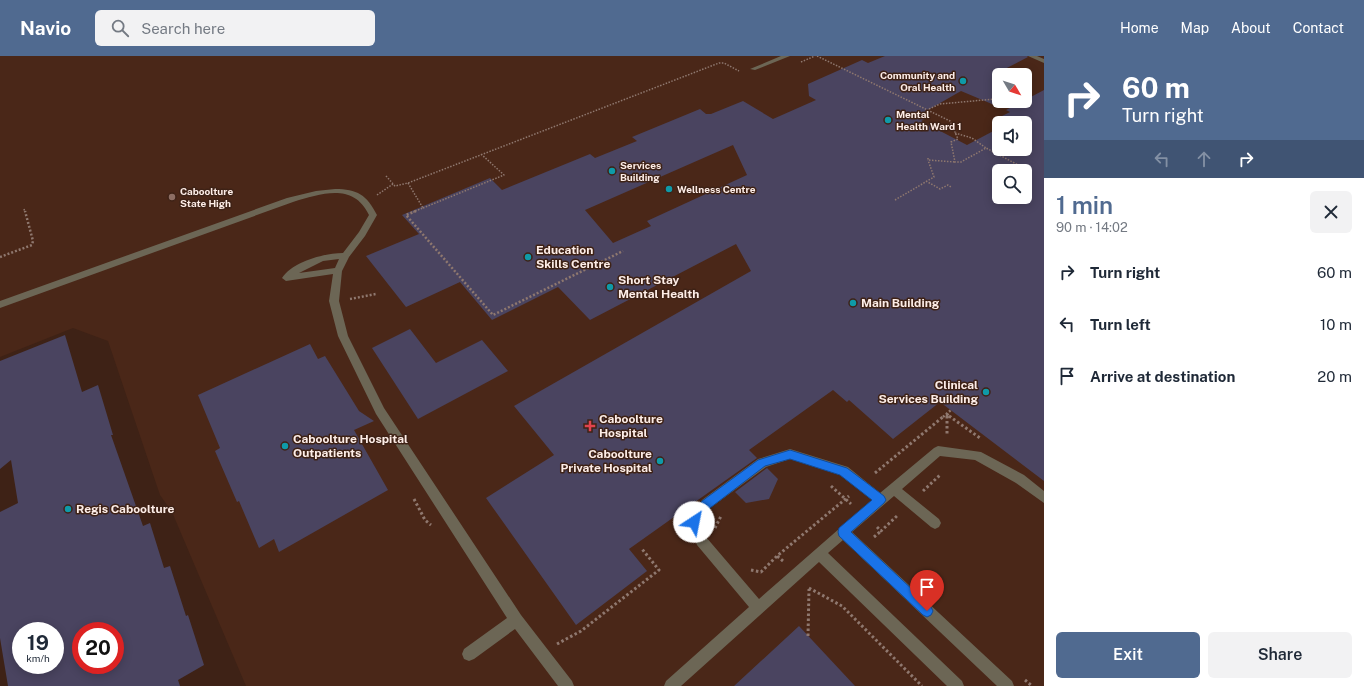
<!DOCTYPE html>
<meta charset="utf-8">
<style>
:root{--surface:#fff;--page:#f2f2f3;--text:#1f2937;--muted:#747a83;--accent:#506a90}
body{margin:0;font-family:"Public Sans",sans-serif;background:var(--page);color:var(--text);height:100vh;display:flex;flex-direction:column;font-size:15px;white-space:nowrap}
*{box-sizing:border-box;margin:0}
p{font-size:13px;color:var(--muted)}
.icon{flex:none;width:22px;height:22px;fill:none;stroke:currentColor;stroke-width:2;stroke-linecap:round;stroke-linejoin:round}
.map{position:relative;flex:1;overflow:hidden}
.details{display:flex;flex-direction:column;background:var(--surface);width:320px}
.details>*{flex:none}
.guide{background:#506a90;color:#fff;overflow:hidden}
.needle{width:26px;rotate:129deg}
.fabs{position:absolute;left:992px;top:12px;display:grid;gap:8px}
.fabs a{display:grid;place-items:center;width:40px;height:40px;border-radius:6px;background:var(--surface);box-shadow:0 2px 10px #0003;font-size:20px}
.speed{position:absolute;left:12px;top:566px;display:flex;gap:8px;font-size:20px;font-weight:700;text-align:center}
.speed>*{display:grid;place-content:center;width:52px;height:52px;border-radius:50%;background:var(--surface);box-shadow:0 2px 10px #0003;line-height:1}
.speed small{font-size:10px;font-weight:400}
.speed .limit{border:6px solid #d22;background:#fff;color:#111}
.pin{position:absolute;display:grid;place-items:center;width:34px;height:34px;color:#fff;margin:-41px -17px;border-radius:50% 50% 50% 0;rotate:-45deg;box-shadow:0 0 4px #0007}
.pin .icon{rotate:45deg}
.me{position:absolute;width:44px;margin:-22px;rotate:34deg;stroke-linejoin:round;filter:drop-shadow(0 0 3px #0008)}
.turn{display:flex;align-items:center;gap:14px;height:84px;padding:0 12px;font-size:18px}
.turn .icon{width:52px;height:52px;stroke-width:2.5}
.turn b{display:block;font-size:28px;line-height:34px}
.lanes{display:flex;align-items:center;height:38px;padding:0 12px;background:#0003;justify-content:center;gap:20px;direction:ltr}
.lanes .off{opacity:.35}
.round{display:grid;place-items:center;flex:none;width:42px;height:42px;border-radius:6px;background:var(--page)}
.summary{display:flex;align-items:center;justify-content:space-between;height:68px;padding:0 12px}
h1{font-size:24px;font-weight:600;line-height:30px;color:var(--accent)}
.action{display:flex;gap:8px;margin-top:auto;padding:8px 12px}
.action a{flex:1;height:46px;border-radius:6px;background:var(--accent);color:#fff;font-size:16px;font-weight:600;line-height:46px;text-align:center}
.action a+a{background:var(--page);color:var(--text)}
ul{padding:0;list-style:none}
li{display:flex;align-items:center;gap:12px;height:52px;padding:0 12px}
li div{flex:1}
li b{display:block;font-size:15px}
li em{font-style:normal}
header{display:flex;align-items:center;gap:24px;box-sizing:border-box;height:56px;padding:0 20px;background:var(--accent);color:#fff}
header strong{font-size:19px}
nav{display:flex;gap:22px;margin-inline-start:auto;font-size:14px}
.search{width:280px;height:36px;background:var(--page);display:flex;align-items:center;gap:10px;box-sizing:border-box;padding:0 14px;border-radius:6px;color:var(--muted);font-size:15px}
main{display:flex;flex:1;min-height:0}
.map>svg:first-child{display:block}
.built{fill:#4a2718;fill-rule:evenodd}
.building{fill:#4a4460;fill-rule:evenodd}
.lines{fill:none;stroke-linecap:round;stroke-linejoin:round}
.path-far2{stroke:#8f786f;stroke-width:1.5;stroke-dasharray:1.5 1.5;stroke-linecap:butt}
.path-far1{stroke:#8f786f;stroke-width:2.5;stroke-dasharray:2 2;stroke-linecap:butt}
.path{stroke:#8f786f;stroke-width:3;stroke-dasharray:2.5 2.5;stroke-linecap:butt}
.lane{fill:#6c6655;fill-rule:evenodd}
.route{fill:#1a73e8;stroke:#114b97}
.culture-dot{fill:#0f9aa8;stroke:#3e2216;stroke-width:1.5}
.education-dot{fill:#8d6e63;stroke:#3e2216;stroke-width:1.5}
.health-dot{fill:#e0444e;stroke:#3e2216;stroke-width:1.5}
.labels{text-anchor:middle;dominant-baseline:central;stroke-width:3;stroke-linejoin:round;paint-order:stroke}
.far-poi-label{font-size:10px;font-weight:bold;fill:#fdede7;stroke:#3e2216;text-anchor:start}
.poi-label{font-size:12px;font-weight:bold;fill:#fdede7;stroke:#3e2216;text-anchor:start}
</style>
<header>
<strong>Navio</strong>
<div class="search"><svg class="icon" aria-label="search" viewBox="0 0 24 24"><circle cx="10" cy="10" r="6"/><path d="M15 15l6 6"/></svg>Search here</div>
<nav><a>Home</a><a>Map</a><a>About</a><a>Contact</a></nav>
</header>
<main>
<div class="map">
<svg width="1044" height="630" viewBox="0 0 1044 630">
<rect width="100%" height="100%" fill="#3e2216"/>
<path class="built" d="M0 0H1044V630H246L172 456 160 439 108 285 73 272 0 301ZM999 19H1025V45H999ZM999 67H1025V93H999ZM999 115H1025V141H999Z"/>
<path class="building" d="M885 0H1027L1028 1 999 16V51L961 35 921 58 929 61 921 65 967 89 999 72V93H1025V67H1004L996 63 1010 56 1006 54 1044 34V425L940 346 893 383 849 344 847 346 833 334 749 394 757 402 629 493 647 515 576 569 486 442 554 399 514 350 751 215 736 188 590 264 558 231 492 264 460 226 406 251 366 200 419 178 402 159 490 122 502 134 590 98 595 102 637 85 632 81 700 53 706 58H711L743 45 773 63 816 44 809 40 808 28 862 4 868 7ZM733 89 747 119 647 165 651 170 613 187 585 154ZM999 115H1025V141H999Z
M410 273 436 307 482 284 508 315 418 363 372 292Z
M65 279 82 336 98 329 113 379H111L143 470 150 467 164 512 170 510 186 560 188 559 204 609 178 624 180 630H8L0 582V456L18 447 11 404 0 413V305ZM21 575H55V609H21ZM81 575H115V609H81Z
M310 288 318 303 325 300 359 355 374 365 354 374 388 434 279 496 274 483 259 492 239 445 237 446 215 395 220 392 198 339Z
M767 412 778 423 769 443 746 447 735 436Z
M799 570 855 630H734Z"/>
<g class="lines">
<path class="path-far2" d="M817 0 950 65 958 83 951 86 955 106H961L986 92 1022 111
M801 6 815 0
M929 53 940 48 995 43
M955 77 972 82 986 92
M928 102V104L955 106
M386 120 395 130 408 127 719 7H724L739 15
M926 125 940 133 948 129 951 131
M408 127 423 152 413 156
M377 139 393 128
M895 144 934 121 928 104
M423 152 504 119 481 98
M24 153 25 156"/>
<path class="path-far1" d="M416 155 406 159 493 259 623 195
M0 201 32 189 33 185 25 155
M350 243 376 238
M947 358 951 361
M947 358V361
M943 361 951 354"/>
<path class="path" d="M947 360V379
M949 360 980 382
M875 417 944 360
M831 430 851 448
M923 435 940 419
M414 443 425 464 431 469
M877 471 881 475 898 459
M715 472 721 460
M874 481 881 475
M783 505 777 500 849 440
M751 514 761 516 777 500
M809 532 842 550 922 630
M808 580 809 533
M557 588 581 575 659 514 642 493
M1025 624 1032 630"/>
<path class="lane" d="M781 0H790L755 14 750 13Z
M1028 0H1037L1044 3V7Z
M335 133C357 133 367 139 377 159L365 180 349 201 342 215 339 245 348 280 384 352 521 559 572 625 574 630H558L515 573 474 603 469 605 464 603 462 598 464 593 507 562 376 358 338 280 329 245 333 218 286 225 282 222C292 206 324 197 343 197L359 176 369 159C353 126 321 138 293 146L0 252V245L287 142 316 135ZM339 203 335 212 299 217 323 205Z
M938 390 981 396 1024 419 1044 435V447L1016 427 975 404 940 400 902 433 939 463 941 467 939 471 935 473 931 471 894 440 852 476 1012 625 1014 630H997L843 484 828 497 962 625 964 630H947L819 506 681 630H664L666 625 749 551 697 489 688 466 702 444 758 403 790 393 848 411 880 437 934 392ZM790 403 840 419 872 444 759 543 706 481 700 467 710 452 766 411Z"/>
</g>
<path class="route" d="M790 394 847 412 884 440 886 444 884 447 851 476 931 551 933 555 931 559 927 561 923 559 839 480 838 476 839 472 872 444 840 419 790 403 765 410 710 452 698 470 694 471 690 470 689 466 702 445 758 404Z"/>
<g class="culture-dot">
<circle cx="963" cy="25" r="4"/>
<circle cx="888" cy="64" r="4"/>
<circle cx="612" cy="115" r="4"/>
<circle cx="669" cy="133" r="4"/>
<circle cx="528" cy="201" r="4"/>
<circle cx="610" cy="231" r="4"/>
<circle cx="853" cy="247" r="4"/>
<circle cx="986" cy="336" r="4"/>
<circle cx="285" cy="390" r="4"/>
<circle cx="660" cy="405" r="4"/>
<circle cx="68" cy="453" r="4"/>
</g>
<circle class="education-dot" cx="172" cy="141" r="4"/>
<path class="health-dot" d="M588 364h4v4h4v4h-4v4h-4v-4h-4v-4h4z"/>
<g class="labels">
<g class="far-poi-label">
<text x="955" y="19" text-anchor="end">Community and<tspan x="955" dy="12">Oral Health</tspan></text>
<text x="896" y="58">Mental<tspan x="896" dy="12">Health Ward 1</tspan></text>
<text x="620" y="109">Services<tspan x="620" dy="12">Building</tspan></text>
<text x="677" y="133">Wellness Centre</text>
<text x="180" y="135">Caboolture<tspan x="180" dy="12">State High</tspan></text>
</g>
<g class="poi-label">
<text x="536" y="194">Education<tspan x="536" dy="14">Skills Centre</tspan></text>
<text x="618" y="224">Short Stay<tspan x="618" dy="14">Mental Health</tspan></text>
<text x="861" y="247">Main Building</text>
<text x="978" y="329" text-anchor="end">Clinical<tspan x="978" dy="14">Services Building</tspan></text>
<text x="599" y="363">Caboolture<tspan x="599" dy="14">Hospital</tspan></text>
<text x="293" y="383">Caboolture Hospital<tspan x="293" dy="14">Outpatients</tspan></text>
<text x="652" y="398" text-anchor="end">Caboolture<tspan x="652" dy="14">Private Hospital</tspan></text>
<text x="76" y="453">Regis Caboolture</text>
</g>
</g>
</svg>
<div class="fabs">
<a><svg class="needle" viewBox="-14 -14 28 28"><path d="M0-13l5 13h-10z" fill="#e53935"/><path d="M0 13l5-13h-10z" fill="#747a83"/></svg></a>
<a><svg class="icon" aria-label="sound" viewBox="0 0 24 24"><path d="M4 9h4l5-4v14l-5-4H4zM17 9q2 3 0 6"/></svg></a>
<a><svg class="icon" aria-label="search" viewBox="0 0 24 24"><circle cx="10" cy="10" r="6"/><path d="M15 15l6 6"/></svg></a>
</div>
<div class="speed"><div>19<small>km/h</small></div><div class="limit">20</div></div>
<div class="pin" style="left:927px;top:555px;background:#d93025"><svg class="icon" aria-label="arrive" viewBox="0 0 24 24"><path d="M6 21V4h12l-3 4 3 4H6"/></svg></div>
<svg class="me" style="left:694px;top:466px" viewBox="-20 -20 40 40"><circle r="19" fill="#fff"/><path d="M0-13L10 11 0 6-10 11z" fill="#1a73e8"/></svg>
</div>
<section class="details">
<div class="guide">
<div class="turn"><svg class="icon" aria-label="right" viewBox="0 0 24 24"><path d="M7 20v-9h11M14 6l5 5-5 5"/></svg><div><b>60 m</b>Turn right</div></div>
<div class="lanes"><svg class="icon off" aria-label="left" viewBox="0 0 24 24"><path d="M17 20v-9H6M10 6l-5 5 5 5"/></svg><svg class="icon off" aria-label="ahead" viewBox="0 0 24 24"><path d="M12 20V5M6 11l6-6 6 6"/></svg><svg class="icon" aria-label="right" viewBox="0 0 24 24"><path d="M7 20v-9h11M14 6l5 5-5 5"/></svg></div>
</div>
<div class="summary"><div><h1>1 min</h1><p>90 m · 14:02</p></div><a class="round"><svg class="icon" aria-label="close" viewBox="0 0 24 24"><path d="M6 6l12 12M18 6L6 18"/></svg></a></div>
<ul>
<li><svg class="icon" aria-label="right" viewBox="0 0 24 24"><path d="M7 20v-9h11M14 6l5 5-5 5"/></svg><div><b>Turn right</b></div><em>60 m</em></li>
<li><svg class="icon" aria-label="left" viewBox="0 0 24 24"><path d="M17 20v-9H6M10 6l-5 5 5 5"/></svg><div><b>Turn left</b></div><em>10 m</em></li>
<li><svg class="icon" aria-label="arrive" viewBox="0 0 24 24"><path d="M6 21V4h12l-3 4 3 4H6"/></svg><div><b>Arrive at destination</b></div><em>20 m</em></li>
</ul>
<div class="action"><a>Exit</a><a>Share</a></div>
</section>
</main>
